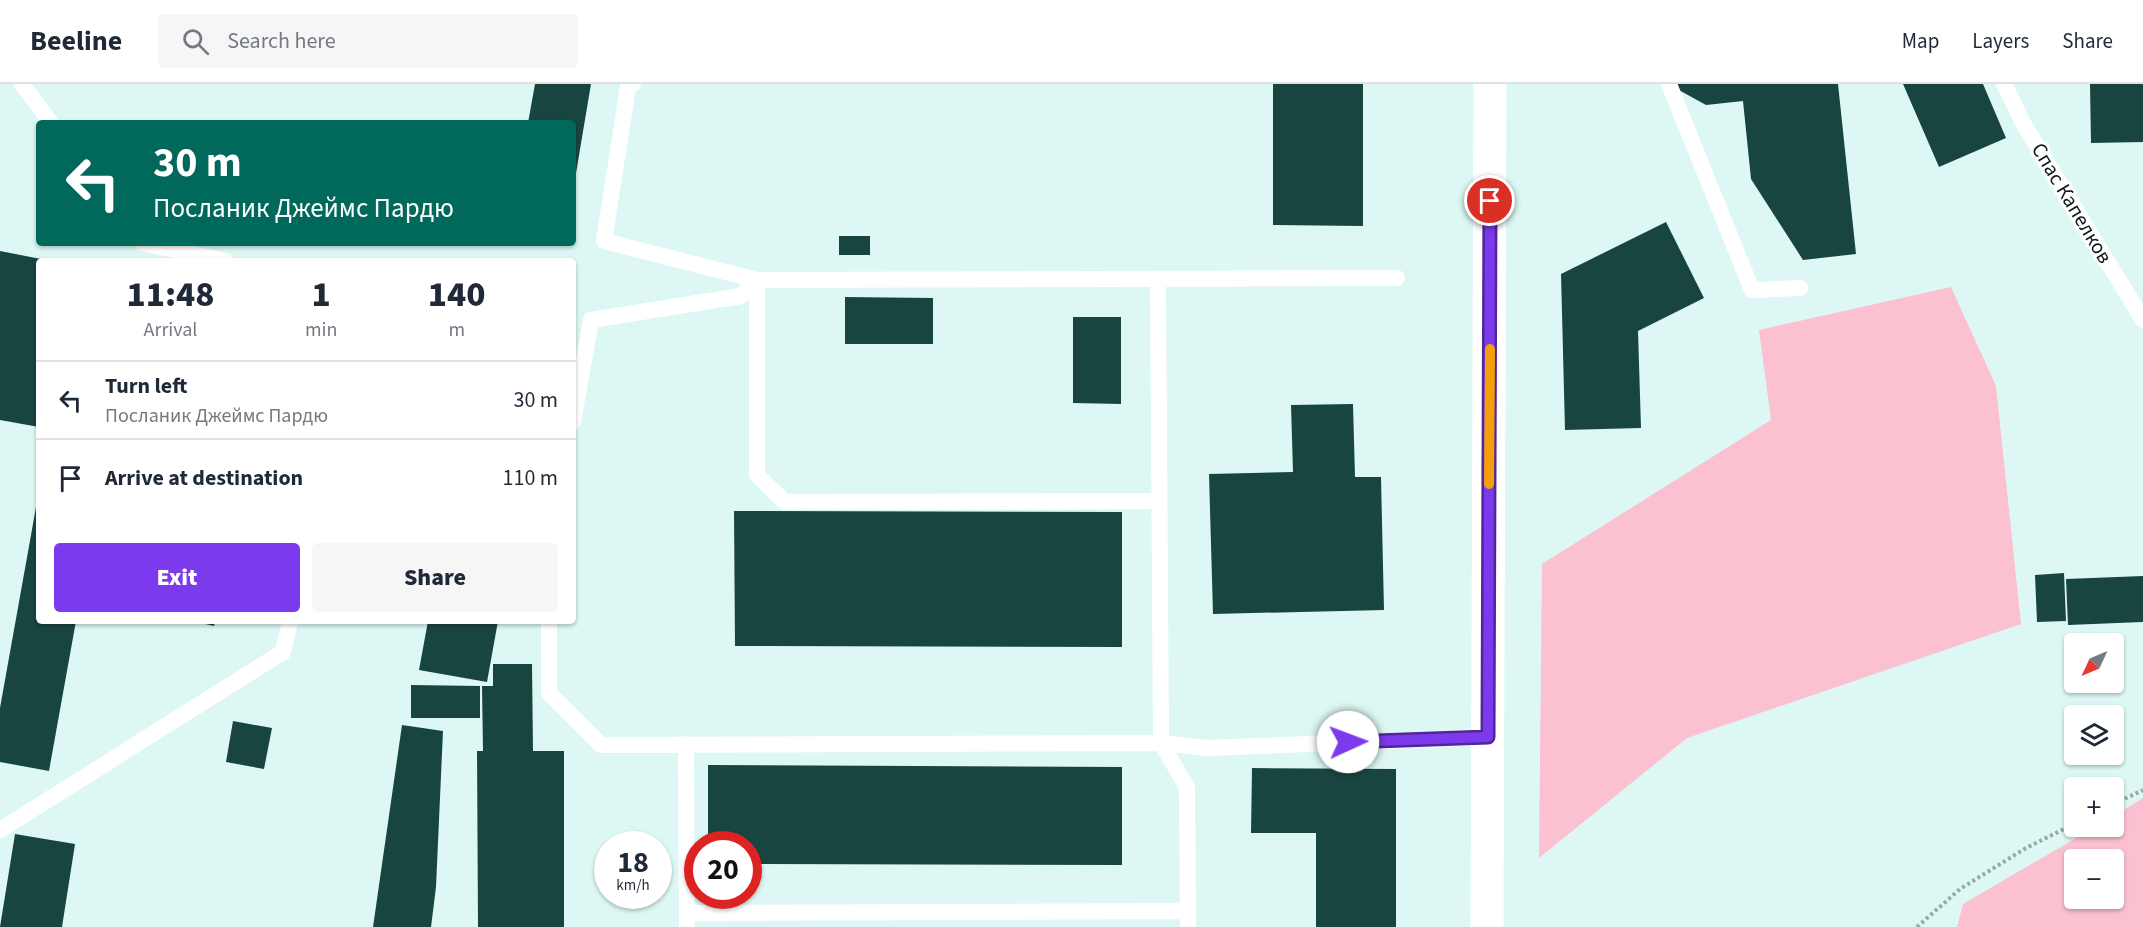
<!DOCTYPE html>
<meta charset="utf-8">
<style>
:root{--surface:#fff;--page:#f6f6f7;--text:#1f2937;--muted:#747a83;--line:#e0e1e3;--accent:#7c3aed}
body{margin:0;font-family:"Source Sans 3",sans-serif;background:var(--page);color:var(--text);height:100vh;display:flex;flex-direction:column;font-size:22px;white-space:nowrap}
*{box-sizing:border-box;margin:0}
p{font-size:20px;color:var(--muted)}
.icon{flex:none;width:33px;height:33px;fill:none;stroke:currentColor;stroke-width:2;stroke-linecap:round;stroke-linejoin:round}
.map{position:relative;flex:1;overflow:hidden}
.side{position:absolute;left:36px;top:174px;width:540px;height:366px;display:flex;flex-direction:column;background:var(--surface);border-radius:6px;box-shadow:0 2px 4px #0004}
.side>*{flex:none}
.hud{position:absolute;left:36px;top:36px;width:540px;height:126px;border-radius:6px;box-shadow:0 2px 4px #0004;background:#00695c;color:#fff;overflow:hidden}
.needle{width:39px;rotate:226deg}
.tools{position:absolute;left:2064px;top:549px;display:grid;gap:12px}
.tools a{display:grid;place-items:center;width:60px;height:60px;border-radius:6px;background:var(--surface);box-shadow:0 2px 4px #0004;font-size:30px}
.speed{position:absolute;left:594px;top:747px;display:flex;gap:12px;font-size:30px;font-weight:700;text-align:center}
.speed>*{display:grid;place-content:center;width:78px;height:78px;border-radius:50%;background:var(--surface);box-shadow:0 2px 4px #0004;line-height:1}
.speed small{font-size:15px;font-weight:400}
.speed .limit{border:9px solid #d22;background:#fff;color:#111}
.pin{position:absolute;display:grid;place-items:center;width:51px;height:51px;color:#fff;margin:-26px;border:3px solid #fff;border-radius:50%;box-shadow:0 2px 6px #0007}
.me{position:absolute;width:66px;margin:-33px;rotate:88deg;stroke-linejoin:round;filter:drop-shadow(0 0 4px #0008)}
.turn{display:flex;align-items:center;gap:21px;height:126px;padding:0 18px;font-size:27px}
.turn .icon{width:78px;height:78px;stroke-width:2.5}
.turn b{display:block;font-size:42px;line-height:51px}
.eta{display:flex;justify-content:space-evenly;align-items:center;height:102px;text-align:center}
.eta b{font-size:36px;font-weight:800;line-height:42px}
.button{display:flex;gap:12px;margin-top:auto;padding:12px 18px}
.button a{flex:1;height:69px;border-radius:6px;background:var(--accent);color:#fff;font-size:24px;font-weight:800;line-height:69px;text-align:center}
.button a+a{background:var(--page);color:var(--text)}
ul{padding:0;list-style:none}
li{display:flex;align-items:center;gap:18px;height:78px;padding:0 18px;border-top:2px solid var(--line)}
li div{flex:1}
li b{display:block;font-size:22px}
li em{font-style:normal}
header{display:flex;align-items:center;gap:36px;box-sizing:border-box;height:84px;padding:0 30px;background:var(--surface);border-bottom:2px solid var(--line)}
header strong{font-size:28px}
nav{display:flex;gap:33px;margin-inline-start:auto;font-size:21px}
.search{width:420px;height:54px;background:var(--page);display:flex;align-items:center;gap:15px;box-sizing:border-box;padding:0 21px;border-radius:6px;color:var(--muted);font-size:22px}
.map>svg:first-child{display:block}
.green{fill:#fbc1d0;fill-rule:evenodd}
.building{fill:#194541}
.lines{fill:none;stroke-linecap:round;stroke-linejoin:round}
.path{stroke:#95a9a6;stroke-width:4;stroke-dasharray:3 3;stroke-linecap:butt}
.service{stroke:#fff;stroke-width:16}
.minor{stroke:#fff;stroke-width:33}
.route-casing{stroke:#51269a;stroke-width:15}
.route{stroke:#7c3aed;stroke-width:10}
.slow{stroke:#f59e0b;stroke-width:10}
.labels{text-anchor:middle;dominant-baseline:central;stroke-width:6;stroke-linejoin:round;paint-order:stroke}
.street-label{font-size:21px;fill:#0f1817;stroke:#fefefe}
</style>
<header>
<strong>Beeline</strong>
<div class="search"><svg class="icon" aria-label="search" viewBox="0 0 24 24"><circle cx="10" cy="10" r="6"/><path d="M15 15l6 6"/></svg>Search here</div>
<nav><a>Map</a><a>Layers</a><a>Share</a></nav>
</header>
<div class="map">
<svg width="2143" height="843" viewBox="0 0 2143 843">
<rect width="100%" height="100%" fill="#ddf8f4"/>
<path class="green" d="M1951 203 1996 302 2021 540 1687 654 1539 774 1542 480 1771 336 1759 246Z
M2143 714V843H1957L1963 820 2095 743 2114 742V732ZM2074 776H2114V814H2074Z"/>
<path class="building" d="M535 0H591L574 101 573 39H528Z
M1273 0H1363V142L1273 141Z
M1676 0H1838L1856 170 1803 176 1751 95 1743 17 1706 21 1677 5Z
M1903 0H1983L2006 54 1939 83Z
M2090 0H2143V58L2091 59Z
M1666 138 1704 214 1638 247 1641 344 1565 346 1561 190Z
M839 152H870V171H839Z
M0 167 46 176 39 177V343L0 336Z
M845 213 933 214V260H845Z
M1073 233H1121V320L1073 319Z
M1353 320 1355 393H1381L1384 526 1213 530 1209 390 1293 388 1291 321Z
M38 412 39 537H76L49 687 0 678V624Z
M734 427 1122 428V563L735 562Z
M2064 489 2066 537 2037 538 2035 491Z
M2143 492V538L2068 541 2066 495Z
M193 537H215L214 542Z
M428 537H498L487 598 419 586Z
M493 580H532L533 667H564V843H478L477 667H483L482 602H493Z
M411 601 480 602V634H411Z
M233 637 272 644 264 685 226 678Z
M402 641 443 647 436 803 431 843H373Z
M708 681 1122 683V781L748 780V760H708Z
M1252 684 1396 685V843H1316V749H1251Z
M15 750 75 760 62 843H0Z"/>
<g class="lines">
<path class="path" d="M2114 720 2143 706
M1917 843 1960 805 2026 764 2074 740"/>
<path class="service" d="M22 0 51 39
M1669 0 1752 206 1800 204
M2004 0 2023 39 2143 236
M143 159 225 177
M1158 196 1161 659 1187 703 1188 843
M573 338 591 236 741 212 757 196 604 157 628 3 633 0
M1159 417 785 418 757 391V196L1397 194
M549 537V609L601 661 1161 659 1207 664 1489 653
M686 660 687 843
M0 746 283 568 290 537
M687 829 1188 827"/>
<path class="minor" d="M1487 843 1490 0"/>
</g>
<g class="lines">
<defs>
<path id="route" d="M1348 658 1488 653 1490 117"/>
</defs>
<use href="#route" class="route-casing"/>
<use href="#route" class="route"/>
<path class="slow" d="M1489 400 1490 265"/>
</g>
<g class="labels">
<g class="street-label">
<text transform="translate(2072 119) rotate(59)">Спас Капелков</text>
</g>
</g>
</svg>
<div class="tools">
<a><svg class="needle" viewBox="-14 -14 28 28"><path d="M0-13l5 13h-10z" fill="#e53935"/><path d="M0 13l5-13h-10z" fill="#747a83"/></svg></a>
<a><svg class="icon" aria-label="layers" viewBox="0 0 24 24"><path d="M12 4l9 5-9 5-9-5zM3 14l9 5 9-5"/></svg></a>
<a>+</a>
<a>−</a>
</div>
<div class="speed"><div>18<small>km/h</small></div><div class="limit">20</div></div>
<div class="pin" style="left:1490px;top:117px;background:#d93025"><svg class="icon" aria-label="arrive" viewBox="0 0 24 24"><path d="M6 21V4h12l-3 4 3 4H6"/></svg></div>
<svg class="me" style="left:1348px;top:658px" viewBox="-20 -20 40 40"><circle r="19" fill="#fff"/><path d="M0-13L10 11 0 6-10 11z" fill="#7c3aed"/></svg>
<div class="hud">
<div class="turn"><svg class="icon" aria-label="left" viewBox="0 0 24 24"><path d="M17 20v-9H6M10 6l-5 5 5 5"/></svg><div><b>30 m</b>Посланик Джеймс Пардю</div></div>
</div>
<section class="side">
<div class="eta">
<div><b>11:48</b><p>Arrival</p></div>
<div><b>1</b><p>min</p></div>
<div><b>140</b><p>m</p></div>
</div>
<ul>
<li><svg class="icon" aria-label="left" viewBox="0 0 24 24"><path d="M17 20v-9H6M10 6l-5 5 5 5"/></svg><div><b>Turn left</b><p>Посланик Джеймс Пардю</p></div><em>30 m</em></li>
<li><svg class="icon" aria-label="arrive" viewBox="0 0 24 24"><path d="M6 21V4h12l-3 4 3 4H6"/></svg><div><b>Arrive at destination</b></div><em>110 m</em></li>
</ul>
<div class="button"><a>Exit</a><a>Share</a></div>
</section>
</div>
